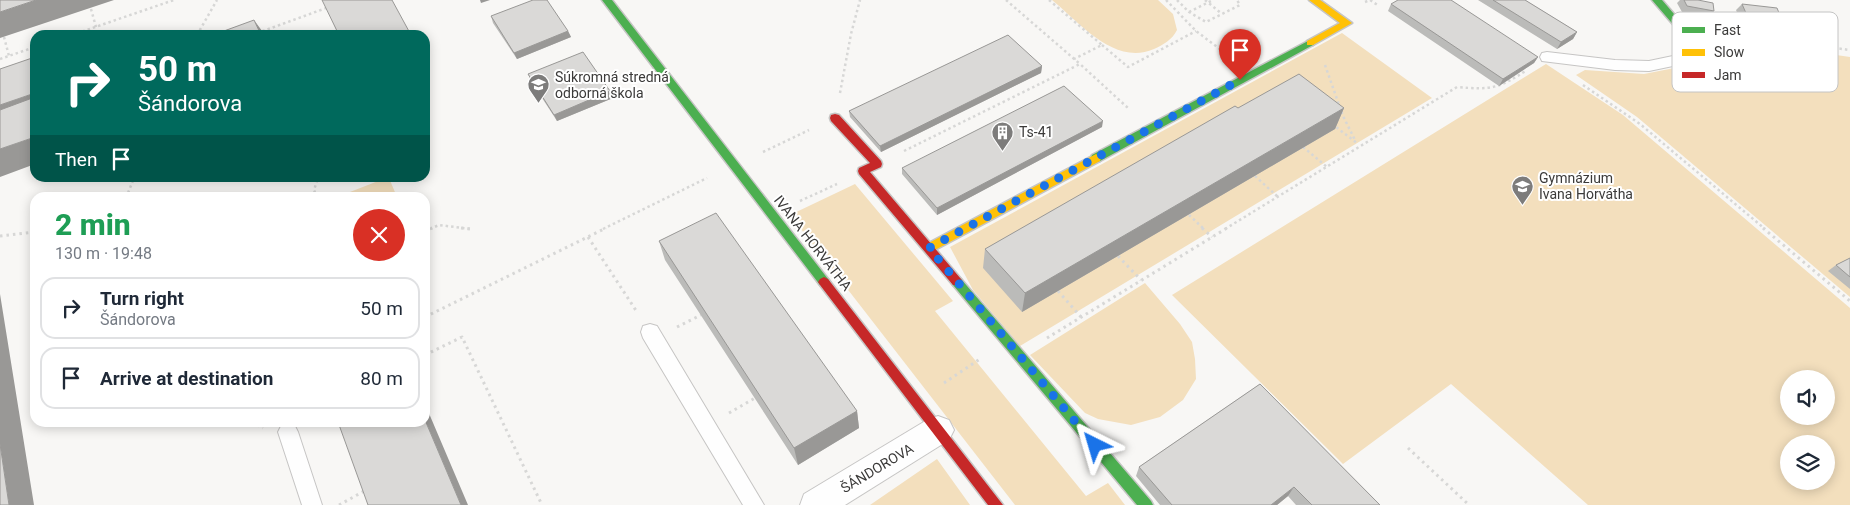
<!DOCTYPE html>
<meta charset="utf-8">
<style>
:root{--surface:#fff;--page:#f2f2f3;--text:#1f2937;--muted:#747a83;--line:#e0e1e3}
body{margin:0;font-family:Roboto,sans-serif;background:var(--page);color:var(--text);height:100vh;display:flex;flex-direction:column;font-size:19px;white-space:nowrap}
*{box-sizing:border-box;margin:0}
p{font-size:16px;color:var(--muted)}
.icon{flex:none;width:28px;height:28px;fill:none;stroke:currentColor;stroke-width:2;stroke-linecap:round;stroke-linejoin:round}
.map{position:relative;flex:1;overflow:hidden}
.side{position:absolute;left:30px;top:192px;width:400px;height:235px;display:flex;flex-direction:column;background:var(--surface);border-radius:15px;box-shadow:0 2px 12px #0003}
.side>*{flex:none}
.top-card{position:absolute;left:30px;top:30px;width:400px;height:152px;border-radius:15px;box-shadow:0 2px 12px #0003;background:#00695c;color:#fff;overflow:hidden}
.controls{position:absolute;left:1780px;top:370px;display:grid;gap:10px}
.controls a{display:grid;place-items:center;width:55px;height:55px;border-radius:50%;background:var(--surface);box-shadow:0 2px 12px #0003;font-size:25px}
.pin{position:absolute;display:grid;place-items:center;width:42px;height:42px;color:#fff;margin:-51px -21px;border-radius:50% 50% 50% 0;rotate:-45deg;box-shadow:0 0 5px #0007}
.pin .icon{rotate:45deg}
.me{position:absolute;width:55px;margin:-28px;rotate:320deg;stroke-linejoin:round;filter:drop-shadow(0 0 4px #0008)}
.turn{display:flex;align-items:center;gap:18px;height:105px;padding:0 25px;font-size:22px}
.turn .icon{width:65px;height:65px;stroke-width:2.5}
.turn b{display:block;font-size:35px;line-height:42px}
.then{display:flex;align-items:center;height:48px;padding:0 25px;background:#0003;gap:10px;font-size:19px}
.round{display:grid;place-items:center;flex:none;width:52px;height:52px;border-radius:26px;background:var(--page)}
.headline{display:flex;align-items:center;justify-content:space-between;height:85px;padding:0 25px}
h1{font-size:30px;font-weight:800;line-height:38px;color:#1e9e55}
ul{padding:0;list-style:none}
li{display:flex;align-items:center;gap:15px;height:62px;margin:0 10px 8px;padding:0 15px;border:2px solid var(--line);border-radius:15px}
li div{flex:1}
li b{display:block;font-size:19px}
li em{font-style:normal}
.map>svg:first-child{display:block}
.green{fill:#f3dfbd;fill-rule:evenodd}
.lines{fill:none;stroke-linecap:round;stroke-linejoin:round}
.lane-casing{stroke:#c6c5c4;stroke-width:2}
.street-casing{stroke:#c6c5c4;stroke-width:2}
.fast-casing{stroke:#c6c5c4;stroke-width:3}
.slow-casing{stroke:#c6c5c4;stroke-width:3}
.jam-casing{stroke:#c6c5c4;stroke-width:3}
.path-far1{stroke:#d7d7d6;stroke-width:2.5;stroke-dasharray:2.5 3;stroke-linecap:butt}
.path{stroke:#d7d7d6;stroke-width:3;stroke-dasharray:2.5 4;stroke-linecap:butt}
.lane{fill:#fefefe;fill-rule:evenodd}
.street{fill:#fefefe;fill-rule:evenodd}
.fast{fill:#4caf50;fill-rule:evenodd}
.slow{fill:#ffc107;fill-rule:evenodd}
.jam{fill:#c62828;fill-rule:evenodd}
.wall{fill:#bbbbb9}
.shaded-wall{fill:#999896}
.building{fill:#dad9d7;stroke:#999896}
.route{stroke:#1a73e8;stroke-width:9;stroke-dasharray:0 16.2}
.labels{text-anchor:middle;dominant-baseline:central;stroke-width:4;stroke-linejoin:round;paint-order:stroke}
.poi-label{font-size:14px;fill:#3b3a39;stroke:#fff;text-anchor:start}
.street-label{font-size:14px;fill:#3b3a39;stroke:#fff}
.key{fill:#fff;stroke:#c4c4c4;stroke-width:1}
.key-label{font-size:14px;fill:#3b3a39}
</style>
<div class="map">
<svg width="1850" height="505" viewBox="0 0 1850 505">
<rect width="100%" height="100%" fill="#f8f7f5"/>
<path class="green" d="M1052 0H1158L1173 14 1177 30C1172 40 1163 45 1154 49 1114 66 1080 23 1052 0Z
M1342 33 1432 98 1020 346 973 290 950 247Z
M1713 37 1850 57V297L1637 117 1576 75 1585 70 1644 74 1720 59 1707 45Z
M1546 64 1623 115 1850 308V505H1588L1451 384 1343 464 1172 295ZM1789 379H1826V416H1789ZM1789 444H1826V481H1789Z
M386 178H389L397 197H337Z
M855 184 953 301 935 311 1086 496 1108 483 1125 505H1015L790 215Z
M1145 283 1180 324 1192 342 1195 359 1196 379 1183 400 1160 417 1131 425 1098 419 1085 413 1030 355Z
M937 459 970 505H870Z"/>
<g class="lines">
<defs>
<path id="lane" d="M1547 52 1615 60 1649 61 1692 52 1697 53 1699 57 1697 61 1692 62 1649 71 1615 70 1542 61 1540 57 1542 53Z
M650 324 657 326 764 505H743L643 338 641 332 643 326Z
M288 423 295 426 298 432 322 505H302L278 432 281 426Z"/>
<path id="street" d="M938 416 949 420 954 430 949 440 845 505H800L804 494 927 420Z"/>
<path id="fast" d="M602 0H612L828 279 830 282 828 285H820Z
M1652 0H1662L1686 28 1697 57 1695 59H1689L1677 29Z
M1310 40 1315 43 1313 45 1100 161 1096 162 1091 158 1092 155Z
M957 277 961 279 1151 501 1153 505H1137L953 285 951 282 953 279Z"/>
<path id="slow" d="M1309 0H1320L1352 23 1313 45H1307V41L1340 23Z
M1096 154 1101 158 1100 161 933 251H925L923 248 925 245Z"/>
<path id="jam" d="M835 114 839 115 881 161 882 164 881 167 870 172 961 279 963 282 961 285H953L859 174 858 171 859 168 870 163 831 121 830 118 831 115Z
M824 277 828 279 1003 505H988L820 285 818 282 820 279Z"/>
</defs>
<use href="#lane" class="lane-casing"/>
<use href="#street" class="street-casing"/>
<use href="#fast" class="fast-casing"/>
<use href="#slow" class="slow-casing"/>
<use href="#jam" class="jam-casing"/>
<path class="path-far1" d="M1006 0 1080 64
M1049 0 1102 45 1074 59
M1166 0 1196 31 1229 56
M1177 0 1189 12 1206 22 1240 5 1237 0
M1205 0 1222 14
M1365 2 1370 0 1379 6
M91 9 96 27
M1189 12 1213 0
M1714 32 1850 50
M72 35 174 0
M197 35 217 0
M252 35 329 7
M4 37 9 56
M1102 45 1128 67 1196 31
M0 59 35 47
M1325 65 1343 116 1355 140
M1583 85 1640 124 1765 229
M840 93 851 34 860 0
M1332 124 1357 143
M1303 147 1327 167
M904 151 1080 64 1128 108
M763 152 809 130
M1255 176 1278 197
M126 198 134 178
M317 198 314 190 318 178
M800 201 837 184
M1189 215 1204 229
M430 229 439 225 471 229
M603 229 707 178
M1225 229 1457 87C1491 90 1498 89 1527 70"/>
<path class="path" d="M461 228 471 229
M1202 228 1212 237
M1763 228 1850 301
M425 231 432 228
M0 236 35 232
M588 237 637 312
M1118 256 1141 280
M1058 291 1081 317
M425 317 606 228
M677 327 701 315
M1047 338 1227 228
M425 355 462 337 542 505
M944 383 980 359
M729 413 755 398
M251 422 263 428
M1408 448 1469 505
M339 505 366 490"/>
<use href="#lane" class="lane"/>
<use href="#street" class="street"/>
<use href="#fast" class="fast"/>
<use href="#slow" class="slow"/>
<use href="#jam" class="jam"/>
</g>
<path class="wall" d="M1478 0H1525L1577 32 1573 39 1557 49Z
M1680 0H1698L1714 11 1709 17 1682 12 1677 3Z
M1391 4 1538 57 1534 63 1499 86 1388 11Z
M1742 4 1784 25 1778 31 1743 27 1736 10Z
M491 16 568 31 571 37 517 59 493 23Z
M1042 66 1041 73 881 152 850 117 849 111Z
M528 74 613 98 557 121 531 81Z
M1238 108H1344L1335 129 1022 312 983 268 985 249Z
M1102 127 937 215 902 174V168Z
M659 241 857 411 859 428 798 465 665 260Z
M1850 258V289L1828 271 1836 265Z
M1260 384 1380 505H1296L1288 496 1277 505H1160L1136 476 1139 467Z"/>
<path class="shaded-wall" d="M36 0H114L0 38V12Z
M480 0H490L481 3Z
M254 20 265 35H261Z
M568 31 571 37 517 59 514 53Z
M1577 32 1573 39 1557 49 1561 42Z
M1538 57 1534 63 1499 86 1503 79Z
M425 62 429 69 425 71Z
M1042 66 1041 73 881 152 880 146Z
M610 91 613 98 557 121 554 115Z
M35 93V102L0 114V105Z
M1344 108 1335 129 1022 312 1025 293Z
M1103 121 1102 127 937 215V208Z
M35 137V164L0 177V149Z
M0 294 34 505H9L0 444Z
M425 404 468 505H461L425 420Z
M857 411 859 428 798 465 794 448Z
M1294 487 1288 496 1277 505H1271Z"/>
<path class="building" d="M0 0H36L0 12Z
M322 0H392L411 35H331L338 33Z
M533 0H547L568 31 514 53 491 16Z
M1398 0H1451L1538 57 1503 79 1391 4Z
M1493 0H1525L1577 32 1561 42Z
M1684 0H1698L1713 3 1714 11 1687 6Z
M1742 4 1777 8 1784 25 1749 20Z
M254 20 261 35H213Z
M1008 35 1042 66 880 146 849 111Z
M583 52 610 91 554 115 528 74Z
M35 57V93L0 105V69Z
M1299 74 1344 108 1025 293 985 249 1235 106 1238 108Z
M1064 86 1103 121 937 208 902 168Z
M35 97V137L0 149V110Z
M716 213 857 411 794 448 659 241Z
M1850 258V277L1836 265Z
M1260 384 1380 505H1312L1294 487 1271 505H1172L1139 467Z
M425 420 461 505H368L338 422H425Z
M0 444 9 505H0Z"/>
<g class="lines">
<path class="route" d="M1095 445 929 248 1240 80"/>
</g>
<defs>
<symbol id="school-pin" viewBox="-11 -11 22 30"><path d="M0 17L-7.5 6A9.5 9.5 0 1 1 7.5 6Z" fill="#7d7c7b" stroke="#fff"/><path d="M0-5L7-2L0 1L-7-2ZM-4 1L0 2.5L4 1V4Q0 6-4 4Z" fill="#fff"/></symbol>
<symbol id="building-pin" viewBox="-11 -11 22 30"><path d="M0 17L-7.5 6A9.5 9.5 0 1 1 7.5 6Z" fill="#7d7c7b" stroke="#fff"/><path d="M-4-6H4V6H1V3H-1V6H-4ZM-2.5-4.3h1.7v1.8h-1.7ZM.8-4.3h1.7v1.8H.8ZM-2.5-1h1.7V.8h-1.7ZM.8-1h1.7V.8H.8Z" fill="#fff"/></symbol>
</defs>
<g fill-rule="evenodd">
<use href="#school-pin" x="526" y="72" width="25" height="34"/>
<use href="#building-pin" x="990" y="120" width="25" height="34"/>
<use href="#school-pin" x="1510" y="174" width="25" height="34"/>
</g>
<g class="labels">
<g class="poi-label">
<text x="555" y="77">Súkromná stredná<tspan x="555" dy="16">odborná škola</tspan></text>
<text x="1019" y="132">Ts-41</text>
<text x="1539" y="178">Gymnázium<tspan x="1539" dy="16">Ivana Horvátha</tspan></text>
</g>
<g class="street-label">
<text transform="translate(813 243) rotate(52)">IVANA HORVÁTHA</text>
<text transform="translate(877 468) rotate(-31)">ŠÁNDOROVA</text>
</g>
</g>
<rect x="1672" y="12" width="166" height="80" rx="8" class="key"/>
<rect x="1682" y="27" width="23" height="6" fill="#4caf50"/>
<rect x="1682" y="49" width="23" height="7" fill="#ffc107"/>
<rect x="1682" y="72" width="23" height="6" fill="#c62828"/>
<g class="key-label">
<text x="1714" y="35">Fast</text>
<text x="1714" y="57">Slow</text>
<text x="1714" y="80">Jam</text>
</g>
</svg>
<div class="controls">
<a><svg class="icon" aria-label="sound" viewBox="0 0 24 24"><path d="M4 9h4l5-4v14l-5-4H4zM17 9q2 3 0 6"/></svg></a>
<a><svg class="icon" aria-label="layers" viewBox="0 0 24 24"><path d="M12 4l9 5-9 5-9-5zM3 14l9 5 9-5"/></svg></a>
</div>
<div class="pin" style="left:1240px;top:80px;background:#d93025"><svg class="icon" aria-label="arrive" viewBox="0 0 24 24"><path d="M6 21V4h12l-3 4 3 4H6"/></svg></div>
<svg class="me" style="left:1095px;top:445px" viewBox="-20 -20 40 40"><path d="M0-17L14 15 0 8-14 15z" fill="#1a73e8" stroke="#fff" stroke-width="4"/></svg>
<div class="top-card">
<div class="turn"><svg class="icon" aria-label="right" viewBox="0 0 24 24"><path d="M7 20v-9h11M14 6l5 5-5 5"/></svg><div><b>50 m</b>Šándorova</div></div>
<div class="then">Then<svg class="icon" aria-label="arrive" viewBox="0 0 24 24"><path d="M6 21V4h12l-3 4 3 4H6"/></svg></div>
</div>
<section class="side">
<div class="headline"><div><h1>2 min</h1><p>130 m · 19:48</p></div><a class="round" style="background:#d93025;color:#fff"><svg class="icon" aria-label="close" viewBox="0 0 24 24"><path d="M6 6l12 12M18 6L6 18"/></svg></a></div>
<ul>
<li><svg class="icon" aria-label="right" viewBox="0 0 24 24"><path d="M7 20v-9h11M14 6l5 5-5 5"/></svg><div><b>Turn right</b><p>Šándorova</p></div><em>50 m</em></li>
<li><svg class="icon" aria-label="arrive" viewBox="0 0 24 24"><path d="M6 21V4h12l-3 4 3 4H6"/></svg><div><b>Arrive at destination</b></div><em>80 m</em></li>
</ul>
</section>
</div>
